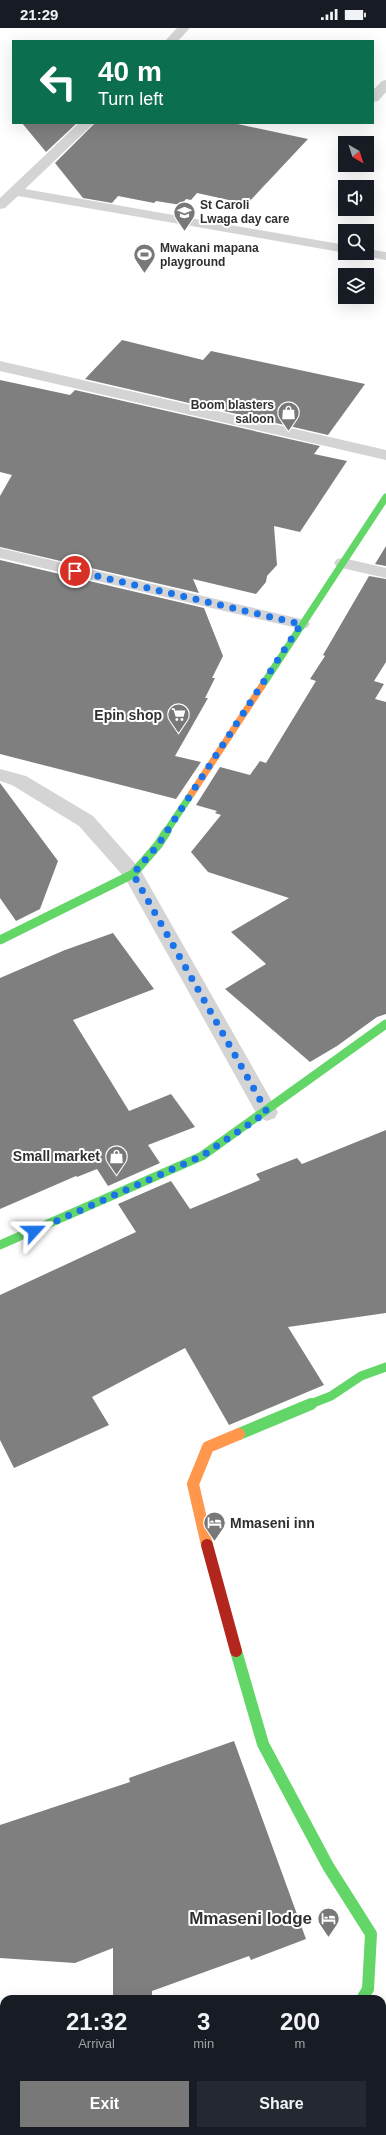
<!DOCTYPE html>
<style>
:root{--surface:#171b24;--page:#242831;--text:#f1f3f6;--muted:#9ea1a6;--accent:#787878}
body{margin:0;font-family:Arial,sans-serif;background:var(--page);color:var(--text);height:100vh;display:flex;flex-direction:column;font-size:15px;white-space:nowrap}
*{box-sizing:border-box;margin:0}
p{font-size:13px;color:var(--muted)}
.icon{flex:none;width:22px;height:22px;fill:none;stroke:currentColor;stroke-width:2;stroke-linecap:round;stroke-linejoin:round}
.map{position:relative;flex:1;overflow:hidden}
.sheet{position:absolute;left:0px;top:1967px;width:386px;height:140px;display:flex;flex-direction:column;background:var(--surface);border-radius:12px 12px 0 0;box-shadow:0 4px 16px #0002}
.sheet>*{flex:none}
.guide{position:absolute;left:12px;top:12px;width:362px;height:84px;border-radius:0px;box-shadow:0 4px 16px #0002;background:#0b6e4f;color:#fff;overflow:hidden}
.needle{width:26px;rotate:141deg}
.fabs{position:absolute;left:338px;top:108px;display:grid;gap:8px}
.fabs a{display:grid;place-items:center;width:36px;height:36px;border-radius:0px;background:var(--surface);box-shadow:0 4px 16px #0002;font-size:20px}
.pin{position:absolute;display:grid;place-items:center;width:34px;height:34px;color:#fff;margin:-17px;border:2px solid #fff;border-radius:50%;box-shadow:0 1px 4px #0007}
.me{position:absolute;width:44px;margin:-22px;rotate:66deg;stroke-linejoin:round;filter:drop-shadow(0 0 3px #0008)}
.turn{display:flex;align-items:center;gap:14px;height:84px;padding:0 20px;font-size:18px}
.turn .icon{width:52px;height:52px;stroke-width:2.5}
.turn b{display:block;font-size:28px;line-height:34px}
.eta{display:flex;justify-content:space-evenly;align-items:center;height:68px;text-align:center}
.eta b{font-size:24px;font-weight:800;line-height:28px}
.button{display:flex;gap:8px;margin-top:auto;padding:8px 20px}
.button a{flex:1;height:46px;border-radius:0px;background:var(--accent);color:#fff;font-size:16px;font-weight:800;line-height:46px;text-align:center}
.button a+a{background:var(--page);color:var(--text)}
.status{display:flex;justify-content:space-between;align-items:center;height:28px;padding:0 20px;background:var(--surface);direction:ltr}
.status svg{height:11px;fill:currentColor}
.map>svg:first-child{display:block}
.building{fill:#7f7f7f}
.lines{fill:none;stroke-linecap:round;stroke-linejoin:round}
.street{fill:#d4d4d4;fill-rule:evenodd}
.fast-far2{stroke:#63d668;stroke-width:7}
.fast-far1{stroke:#63d668;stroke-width:9}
.fast{stroke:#63d668;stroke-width:12}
.slow-far1{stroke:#ff974d;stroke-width:7}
.slow{stroke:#ff974d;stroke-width:12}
.jam{stroke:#b3261e;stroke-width:12}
.route{stroke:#1a73e8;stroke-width:7;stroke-dasharray:0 12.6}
.labels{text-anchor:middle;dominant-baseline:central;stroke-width:4;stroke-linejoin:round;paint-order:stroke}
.far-poi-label{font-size:12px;font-weight:bold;fill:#303030;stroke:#fff;text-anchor:start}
.poi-label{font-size:14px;font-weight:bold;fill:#303030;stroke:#fff;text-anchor:end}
.near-poi-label{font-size:17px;font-weight:bold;fill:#303030;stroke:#fff;text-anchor:end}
</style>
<div class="status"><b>21:29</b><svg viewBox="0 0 49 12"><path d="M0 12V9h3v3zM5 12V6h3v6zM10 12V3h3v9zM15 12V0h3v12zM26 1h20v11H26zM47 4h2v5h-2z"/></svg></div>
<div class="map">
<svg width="386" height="2107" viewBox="0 0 386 2107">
<rect width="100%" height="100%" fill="#fff"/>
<path class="building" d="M22 95H77L46 124Z
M95 95H233L308 111 247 176 197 165 191 172 186 171 181 177 156 173 154 175 118 168 112 175 83 170 55 135Z
M122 312 203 332 211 323 365 356 328 407 85 351Z
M0 352 70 367 75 362 320 418 314 426 347 433 300 504 274 498 277 537 267 548 266 554 256 566 193 551 199 565 0 519V468L12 447 0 444Z
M386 518V538L375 536Z
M0 532 204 580 223 628 212 650H215L205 670H208L175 728 201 734 176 771 0 726Z
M369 548 386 551V634L374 653 384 656 375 671 386 674V986L377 989 337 1018 310 1034 225 961 266 936 231 904 289 870 208 844 191 824 221 787 215 785 217 783 196 777 220 739 250 747 260 733 266 735 316 653 310 651 325 628 323 627Z
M0 755 58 833 40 881 16 893 0 870Z
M113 905 154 961 73 992 129 1083 171 1066 195 1099 148 1117 160 1135 108 1158 97 1141 77 1149 76 1148 0 1181V950L65 922Z
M386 1102V1285L288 1299 324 1357 229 1397 185 1320 92 1369 109 1397 14 1440 0 1412V1267L136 1204 118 1176 171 1153 190 1181 260 1152 256 1146 297 1130 302 1136Z
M234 1713 306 1911 251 1932 249 1928 152 1963V1970L113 1971V1920L75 1935 0 1930V1797L130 1754 129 1750Z"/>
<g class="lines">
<path class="street" d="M177 0H190L178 13H165Z
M386 52V64L378 73 373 74V62L382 53Z
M79 95H94L25 161 345 217 346 225 18 168 5 180 0 181V170Z
M367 221 386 224V232L362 228 360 225H367Z
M0 333 386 422V432L0 343Z
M0 520 301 591 307 592 310 596 307 600 301 601 0 530Z
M343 530 386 540V550L337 539 334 535 337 531Z
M0 741 26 748 93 788 140 841 278 1084 275 1090 267 1093 259 1090 125 850 79 798 12 757 0 753Z
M382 2026H386V2058H382Z
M0 2059 4 2060V2092L0 2091Z
M17 2103H49L48 2107H16Z"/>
<path class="fast-far2" d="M262 658 386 469
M166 804 192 765"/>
<path class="fast-far1" d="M0 912 133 846 158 817 167 803
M0 1217 202 1128 386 996
M308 1377 331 1368 361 1348 386 1339"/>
<path class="fast" d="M239 1406 311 1376
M236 1623 263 1716 328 1838 371 1906 368 1961 362 1971"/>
<path class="slow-far1" d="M192 765 262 658"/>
<path class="slow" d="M207 1517 193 1456 208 1419 239 1406"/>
<path class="jam" d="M207 1517 236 1623"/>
</g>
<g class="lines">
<path class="route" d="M34 1203 202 1128 267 1084 133 846 158 817 301 596 75 543"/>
</g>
<defs>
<symbol id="school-pin" viewBox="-11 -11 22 30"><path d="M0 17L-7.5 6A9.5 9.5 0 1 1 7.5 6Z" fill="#787878" stroke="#fff"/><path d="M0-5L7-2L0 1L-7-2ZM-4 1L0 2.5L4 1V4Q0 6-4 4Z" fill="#fff"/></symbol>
<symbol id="stadium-pin" viewBox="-11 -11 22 30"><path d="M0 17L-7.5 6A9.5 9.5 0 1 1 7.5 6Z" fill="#787878" stroke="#fff"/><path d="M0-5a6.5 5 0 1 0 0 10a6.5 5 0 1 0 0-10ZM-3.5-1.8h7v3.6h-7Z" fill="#fff"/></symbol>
<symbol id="shop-pin" viewBox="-11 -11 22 30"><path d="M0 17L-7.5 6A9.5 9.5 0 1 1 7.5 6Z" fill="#787878" stroke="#fff"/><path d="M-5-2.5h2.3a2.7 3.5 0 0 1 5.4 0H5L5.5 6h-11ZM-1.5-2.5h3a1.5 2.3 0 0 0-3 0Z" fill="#fff"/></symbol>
<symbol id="supermarket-pin" viewBox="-11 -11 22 30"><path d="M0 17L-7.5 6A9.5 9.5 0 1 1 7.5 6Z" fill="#787878" stroke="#fff"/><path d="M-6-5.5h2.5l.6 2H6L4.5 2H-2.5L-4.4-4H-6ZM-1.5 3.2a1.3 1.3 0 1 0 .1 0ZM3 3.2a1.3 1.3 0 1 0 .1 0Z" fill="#fff"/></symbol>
<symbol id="hotel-pin" viewBox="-11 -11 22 30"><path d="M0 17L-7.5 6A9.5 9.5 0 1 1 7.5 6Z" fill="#787878" stroke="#fff"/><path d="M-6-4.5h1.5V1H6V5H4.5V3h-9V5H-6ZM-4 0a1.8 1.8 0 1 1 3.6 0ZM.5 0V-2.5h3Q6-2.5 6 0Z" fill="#fff"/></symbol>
</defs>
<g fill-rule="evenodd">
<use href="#school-pin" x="172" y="172" width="25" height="34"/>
<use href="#stadium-pin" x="132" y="214" width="25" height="34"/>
<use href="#shop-pin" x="276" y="372" width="25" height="34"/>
<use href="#supermarket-pin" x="166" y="674" width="25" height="34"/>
<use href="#shop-pin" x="104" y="1116" width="25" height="34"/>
<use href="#hotel-pin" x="202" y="1482" width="25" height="34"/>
<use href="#hotel-pin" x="316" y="1878" width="25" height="34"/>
</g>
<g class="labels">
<g class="far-poi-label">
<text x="200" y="177">St Caroli<tspan x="200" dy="14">Lwaga day care</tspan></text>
<text x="160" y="220">Mwakani mapana<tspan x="160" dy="14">playground</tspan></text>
<text x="274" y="377" text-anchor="end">Boom blasters<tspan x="274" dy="14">saloon</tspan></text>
</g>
<g class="poi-label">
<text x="162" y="687">Epin shop</text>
<text x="100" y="1128">Small market</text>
<text x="230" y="1495" text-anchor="start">Mmaseni inn</text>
</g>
<g class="near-poi-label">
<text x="312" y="1890">Mmaseni lodge</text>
</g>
</g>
</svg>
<div class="fabs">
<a><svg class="needle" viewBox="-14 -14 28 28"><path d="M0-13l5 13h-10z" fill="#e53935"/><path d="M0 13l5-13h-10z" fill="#9ea1a6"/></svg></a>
<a><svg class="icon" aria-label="sound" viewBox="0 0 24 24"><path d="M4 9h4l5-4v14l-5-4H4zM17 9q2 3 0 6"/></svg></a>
<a><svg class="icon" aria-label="search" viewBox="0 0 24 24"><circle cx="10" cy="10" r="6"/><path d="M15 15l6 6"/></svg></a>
<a><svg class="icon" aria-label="layers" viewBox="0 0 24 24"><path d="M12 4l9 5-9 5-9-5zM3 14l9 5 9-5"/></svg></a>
</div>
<div class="pin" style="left:75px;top:543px;background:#d93025"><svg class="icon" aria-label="arrive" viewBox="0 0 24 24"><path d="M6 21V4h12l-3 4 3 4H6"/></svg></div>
<svg class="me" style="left:34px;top:1203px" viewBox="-20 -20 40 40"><path d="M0-17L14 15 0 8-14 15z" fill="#1a73e8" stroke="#fff" stroke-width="4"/></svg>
<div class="guide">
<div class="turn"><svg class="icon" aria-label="left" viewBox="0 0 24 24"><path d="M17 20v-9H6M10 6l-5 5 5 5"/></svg><div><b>40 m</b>Turn left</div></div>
</div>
<section class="sheet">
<div class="eta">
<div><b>21:32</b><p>Arrival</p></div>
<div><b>3</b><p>min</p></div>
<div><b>200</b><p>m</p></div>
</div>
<div class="button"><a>Exit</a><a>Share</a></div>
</section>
</div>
